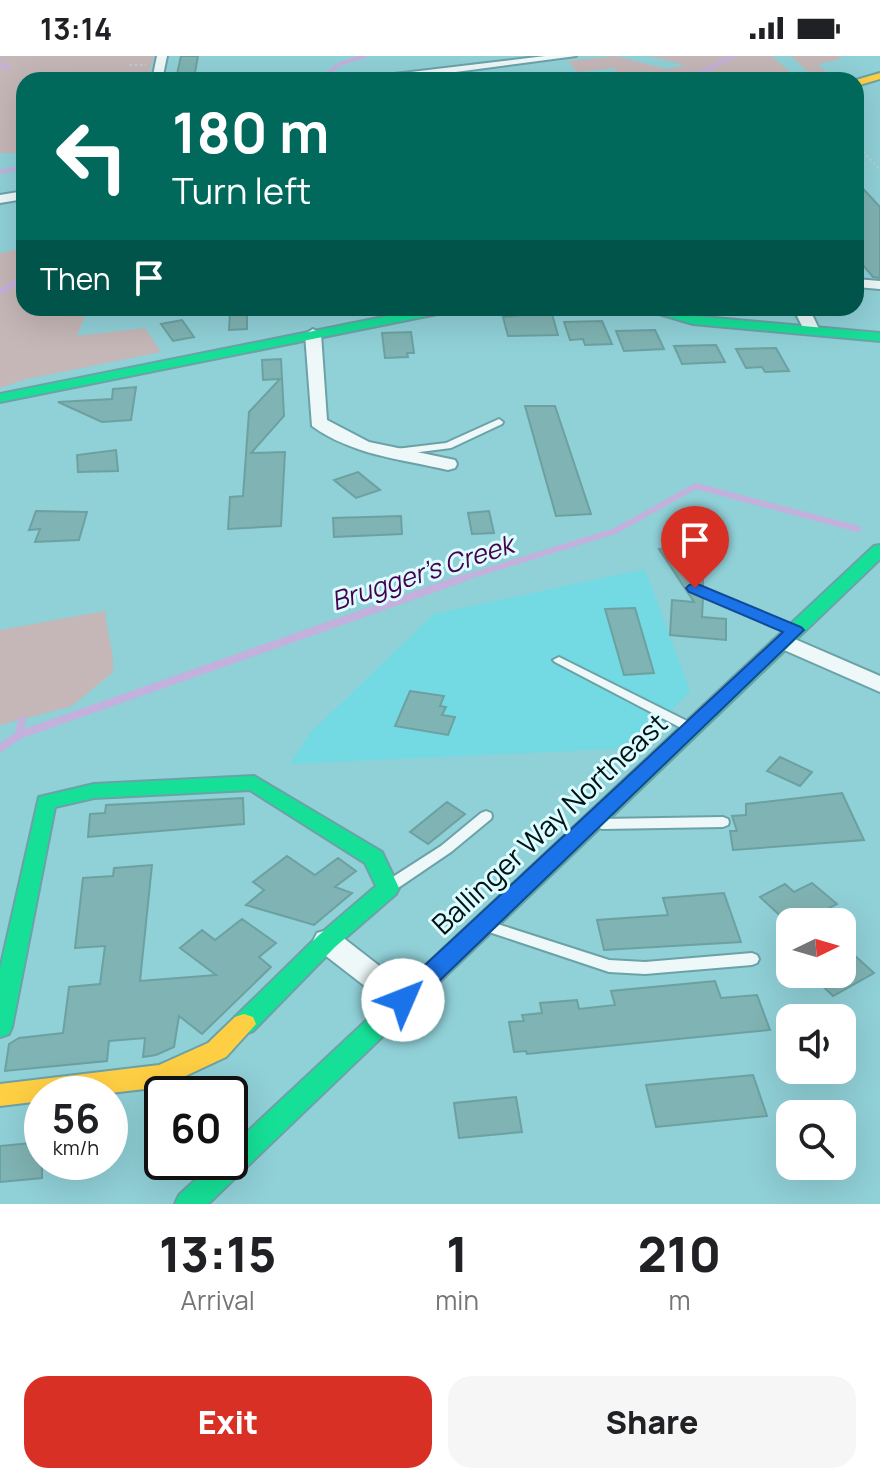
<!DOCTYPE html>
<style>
:root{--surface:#fff;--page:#f6f6f6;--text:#202124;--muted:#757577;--accent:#d93025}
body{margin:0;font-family:Manrope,sans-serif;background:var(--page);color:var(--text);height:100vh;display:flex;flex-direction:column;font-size:30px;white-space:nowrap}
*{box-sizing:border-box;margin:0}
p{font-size:26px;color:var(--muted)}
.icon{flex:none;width:44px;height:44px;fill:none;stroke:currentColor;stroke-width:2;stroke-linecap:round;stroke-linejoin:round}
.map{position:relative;height:1148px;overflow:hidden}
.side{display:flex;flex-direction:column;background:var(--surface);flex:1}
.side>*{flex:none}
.guide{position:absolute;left:16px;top:16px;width:848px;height:244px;border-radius:24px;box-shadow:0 8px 32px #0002;background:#00695c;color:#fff;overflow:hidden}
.needle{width:52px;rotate:85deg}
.tools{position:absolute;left:776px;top:852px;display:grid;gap:16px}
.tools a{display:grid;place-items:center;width:80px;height:80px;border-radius:16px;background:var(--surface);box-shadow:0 8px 32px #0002;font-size:40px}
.speed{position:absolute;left:24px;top:1020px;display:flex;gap:16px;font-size:40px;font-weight:700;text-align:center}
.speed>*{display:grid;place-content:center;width:104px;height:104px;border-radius:50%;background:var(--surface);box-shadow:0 8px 32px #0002;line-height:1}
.speed small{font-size:20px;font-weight:400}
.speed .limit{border:4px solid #111;border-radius:12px;background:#fff;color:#111}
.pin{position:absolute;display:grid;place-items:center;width:68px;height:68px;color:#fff;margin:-82px -34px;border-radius:50% 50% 50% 0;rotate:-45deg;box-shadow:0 0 8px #0007}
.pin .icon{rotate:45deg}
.me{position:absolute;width:88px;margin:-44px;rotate:46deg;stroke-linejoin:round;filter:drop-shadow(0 0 6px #0008)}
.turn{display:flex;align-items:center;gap:28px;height:168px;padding:0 24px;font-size:36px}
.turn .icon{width:104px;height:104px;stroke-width:2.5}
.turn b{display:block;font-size:56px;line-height:68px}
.then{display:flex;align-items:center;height:76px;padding:0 24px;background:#0003;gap:16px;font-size:30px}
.eta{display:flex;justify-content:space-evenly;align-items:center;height:136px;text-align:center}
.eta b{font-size:48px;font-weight:800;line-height:56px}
.button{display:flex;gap:16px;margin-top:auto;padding:16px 24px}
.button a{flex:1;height:92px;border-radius:24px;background:var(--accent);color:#fff;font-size:32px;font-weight:800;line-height:92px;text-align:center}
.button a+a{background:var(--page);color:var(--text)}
.status{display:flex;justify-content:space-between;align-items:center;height:56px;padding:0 40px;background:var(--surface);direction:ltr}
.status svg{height:22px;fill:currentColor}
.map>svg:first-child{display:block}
.built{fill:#73dae4}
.green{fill:#c5b6b7}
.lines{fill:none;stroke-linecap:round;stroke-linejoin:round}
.stream-far3{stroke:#c3b0dd;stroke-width:4}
.stream-far2{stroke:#c3b0dd;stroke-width:5}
.stream-far1{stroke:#c3b0dd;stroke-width:6}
.stream{stroke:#c3b0dd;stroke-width:8}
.building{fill:#80b3b3;stroke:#6ca1a1;stroke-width:2}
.lane-casing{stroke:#6ba2a8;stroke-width:4}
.street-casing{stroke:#6ba2a8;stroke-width:4}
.fast-casing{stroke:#6ba2a8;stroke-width:4}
.slow-casing{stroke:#6ba2a8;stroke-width:4}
.path{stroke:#bbcfd2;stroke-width:2;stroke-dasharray:2 3;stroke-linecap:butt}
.lane{fill:#eef8f9;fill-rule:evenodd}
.street{fill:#eef8f9;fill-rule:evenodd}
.fast{fill:#16e098;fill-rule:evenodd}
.slow{fill:#ffcf43;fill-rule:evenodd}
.route{fill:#1a73e8;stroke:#114b97;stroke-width:2}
.labels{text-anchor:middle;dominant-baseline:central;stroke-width:6;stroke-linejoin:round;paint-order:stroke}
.water-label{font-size:26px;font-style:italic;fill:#46014f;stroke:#ddfcff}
.near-street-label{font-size:28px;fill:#001315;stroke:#ddfcff}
</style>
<div class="status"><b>13:14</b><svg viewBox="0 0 49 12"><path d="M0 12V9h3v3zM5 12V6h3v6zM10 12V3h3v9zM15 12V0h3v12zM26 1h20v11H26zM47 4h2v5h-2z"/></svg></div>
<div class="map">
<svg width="880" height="1148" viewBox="0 0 880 1148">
<rect width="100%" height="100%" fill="#90d0d7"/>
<path class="built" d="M645 513 690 635 637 692 290 708 310 677 434 558Z"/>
<path class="green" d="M0 0H154L147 24H24V97H0Z
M615 0 667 13 685 9 650 0H772L799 24H609L616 12 577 16 568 5Z
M791 0H837L841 3 818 8 827 17 855 22 817 24Z
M24 192V252H88L77 280 145 272 161 296 27 323 0 332V197Z
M105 555C107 579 114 591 113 616L72 650 0 669V574Z"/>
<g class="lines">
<path class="stream-far3" d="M0 8 9 12
M240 24 270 21 325 24
M325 24C330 8 349 5 365 0
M654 24 695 19 734 0
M0 116 24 111"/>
<path class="stream-far2" d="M0 236 24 222"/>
<path class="stream-far1" d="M457 524 615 475 696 430 858 473"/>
<path class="stream" d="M19 679 22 664
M0 692 19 679 463 522"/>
</g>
<path class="building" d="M181 0H198L194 22 176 23Z
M856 125 880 151V222L873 221 856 201Z
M247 254V273L229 274 230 256Z
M531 258H552L558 279 508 280 503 261Z
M182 264 194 281 173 285 161 268Z
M602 265 612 288 585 289 583 283 570 284 564 266Z
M655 274 664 293 624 295 616 275Z
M411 276 414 297H407L408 301 385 302 382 277Z
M716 289 725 306 682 308 674 290Z
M776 292 789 315 765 316 762 311 746 312 736 293Z
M281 303 284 360 251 397 285 396 281 470 228 473 230 441 243 440 249 356 280 323 263 324 262 304Z
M136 331 131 364 102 366 58 346 112 343 113 333Z
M525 350H555L591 458 556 460Z
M116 394 118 415 78 416 77 399Z
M358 416 380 434 356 442 334 424Z
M36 455 87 456 79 484 35 486 40 473 29 474Z
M489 455 494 477 472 478 468 457Z
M401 460 402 478 334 481 333 462Z
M683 490 703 519V529L693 526 687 533 703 542 702 561 726 563V584L670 579 672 544 694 546 659 493Z
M635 552 654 617 624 619 605 553Z
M410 635 444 640 440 650 446 651 442 659 455 661 448 679 395 670Z
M780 701 812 716 800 730 767 715Z
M842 737 864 784 733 794 730 775H737L732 760 746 759V748Z
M243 742 244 768 88 781 90 758 105 757 106 749Z
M447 746 465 758 428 788 410 776Z
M287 800 315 819 338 802 356 815 335 831 352 837 314 869 246 849 264 834 253 826Z
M152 809 140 925 216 919 180 892 202 874 215 884 242 863 276 887 259 901 271 911 202 978 179 960 174 991 156 999 143 1001 145 982 109 985 107 1005 5 1015 9 988 19 982 63 977 69 931 100 928 105 890 75 892 83 822 113 820 114 812Z
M812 827 837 848 829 852 844 866H787L760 841 785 828 794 836Z
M724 837 741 886 604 894 597 864 668 859 663 842Z
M842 888 874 917 833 940 810 918H842Z
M715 925 721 942 757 939 770 974 527 998 526 995 514 996 509 966 524 965 522 959 542 957 540 947 577 944 579 953 615 949 611 935Z
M753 1019 767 1060 656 1071 646 1029Z
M516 1041 522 1076 459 1082 454 1047Z
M42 1086V1122L0 1126V1090Z"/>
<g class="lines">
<defs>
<path id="lane" d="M499 363 503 366 502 368 451 392 396 399 391 396 396 393 446 387Z
M695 529 798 572 800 574 798 576H790L691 534 690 532Z
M559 601 691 667 693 670 691 673H683L555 606 553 604Z
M486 755 491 757 492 760 491 763 451 796 395 834 390 835 385 834 383 830 385 826 441 790 481 757Z
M723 761 728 763 729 766 728 769 723 771 602 773 597 771 596 768 597 765 602 763Z
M491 866 609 904 645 906 752 897 757 899 759 903 757 907 752 909 645 918 609 916 486 875 484 871 486 867Z"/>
<path id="street" d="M157 0H167L162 24H152Z
M545 0H576L396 24H364L369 21Z
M24 135V143L0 147V139Z
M856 223 880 225V233L856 231Z
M793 252H809L820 275 818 278H806Z
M313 273 321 278 327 364 369 386 455 404 457 408 455 412 448 414C401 403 352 399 312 370L305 278Z
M783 578 880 620V636L775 590 772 585Z
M327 874 337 877 413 936 418 944 413 952 403 956 393 952 317 893 313 885 317 877Z"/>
<path id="fast" d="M428 252H453L447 256 0 346V338Z
M639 252H660L693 260 880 277V285L693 268Z
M880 489V503L208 1148H175L179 1139 215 1106H230V1092L874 490Z
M254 720 382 796 399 832 396 838 335 891 253 975 244 978 235 975 232 968 235 961 319 879 376 830 365 807 250 734 94 742 55 751 12 971 9 978 0 981V913L39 741 94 728Z"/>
<path id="slow" d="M880 17V23L856 30V24Z
M244 958 253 961 256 968 226 1001 162 1031 102 1038H42V1045L0 1050V1028L159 1009 208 987 235 961Z"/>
</defs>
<use href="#lane" class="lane-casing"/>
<use href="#street" class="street-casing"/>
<use href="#fast" class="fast-casing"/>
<use href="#slow" class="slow-casing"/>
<path class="path" d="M130 9H146
M856 89 880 113"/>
<use href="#lane" class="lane"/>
<use href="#street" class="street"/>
<use href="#fast" class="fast"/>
<use href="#slow" class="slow"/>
</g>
<path class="route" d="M695 527 801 571 804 574 412 951 403 954 395 951 391 944 395 937 783 576 689 536 686 532 689 529Z"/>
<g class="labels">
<g class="water-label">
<text transform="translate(422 516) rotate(-18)">Brugger's Creek</text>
</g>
<g class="near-street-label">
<text transform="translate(549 767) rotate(-43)">Ballinger Way Northeast</text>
</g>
</g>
</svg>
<div class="tools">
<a><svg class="needle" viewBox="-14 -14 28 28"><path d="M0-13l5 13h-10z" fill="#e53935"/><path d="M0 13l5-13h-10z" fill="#757577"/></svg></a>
<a><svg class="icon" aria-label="sound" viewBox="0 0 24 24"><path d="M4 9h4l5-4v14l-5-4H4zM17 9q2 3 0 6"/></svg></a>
<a><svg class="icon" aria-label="search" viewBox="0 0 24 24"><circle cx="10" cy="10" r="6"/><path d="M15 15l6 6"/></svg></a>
</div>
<div class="speed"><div>56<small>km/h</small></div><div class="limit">60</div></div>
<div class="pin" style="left:695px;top:532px;background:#d93025"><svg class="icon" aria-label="arrive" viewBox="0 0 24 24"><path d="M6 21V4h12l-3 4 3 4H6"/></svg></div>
<svg class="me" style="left:403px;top:944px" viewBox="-20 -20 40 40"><circle r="19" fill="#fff"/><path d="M0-13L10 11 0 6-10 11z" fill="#1a73e8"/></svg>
<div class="guide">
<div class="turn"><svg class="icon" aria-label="left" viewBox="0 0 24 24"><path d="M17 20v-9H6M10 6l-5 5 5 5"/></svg><div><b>180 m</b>Turn left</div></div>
<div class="then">Then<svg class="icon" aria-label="arrive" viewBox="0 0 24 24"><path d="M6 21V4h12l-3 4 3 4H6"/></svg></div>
</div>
</div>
<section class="side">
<div class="eta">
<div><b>13:15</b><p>Arrival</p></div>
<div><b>1</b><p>min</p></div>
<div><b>210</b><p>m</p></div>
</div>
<div class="button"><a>Exit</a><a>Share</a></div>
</section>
